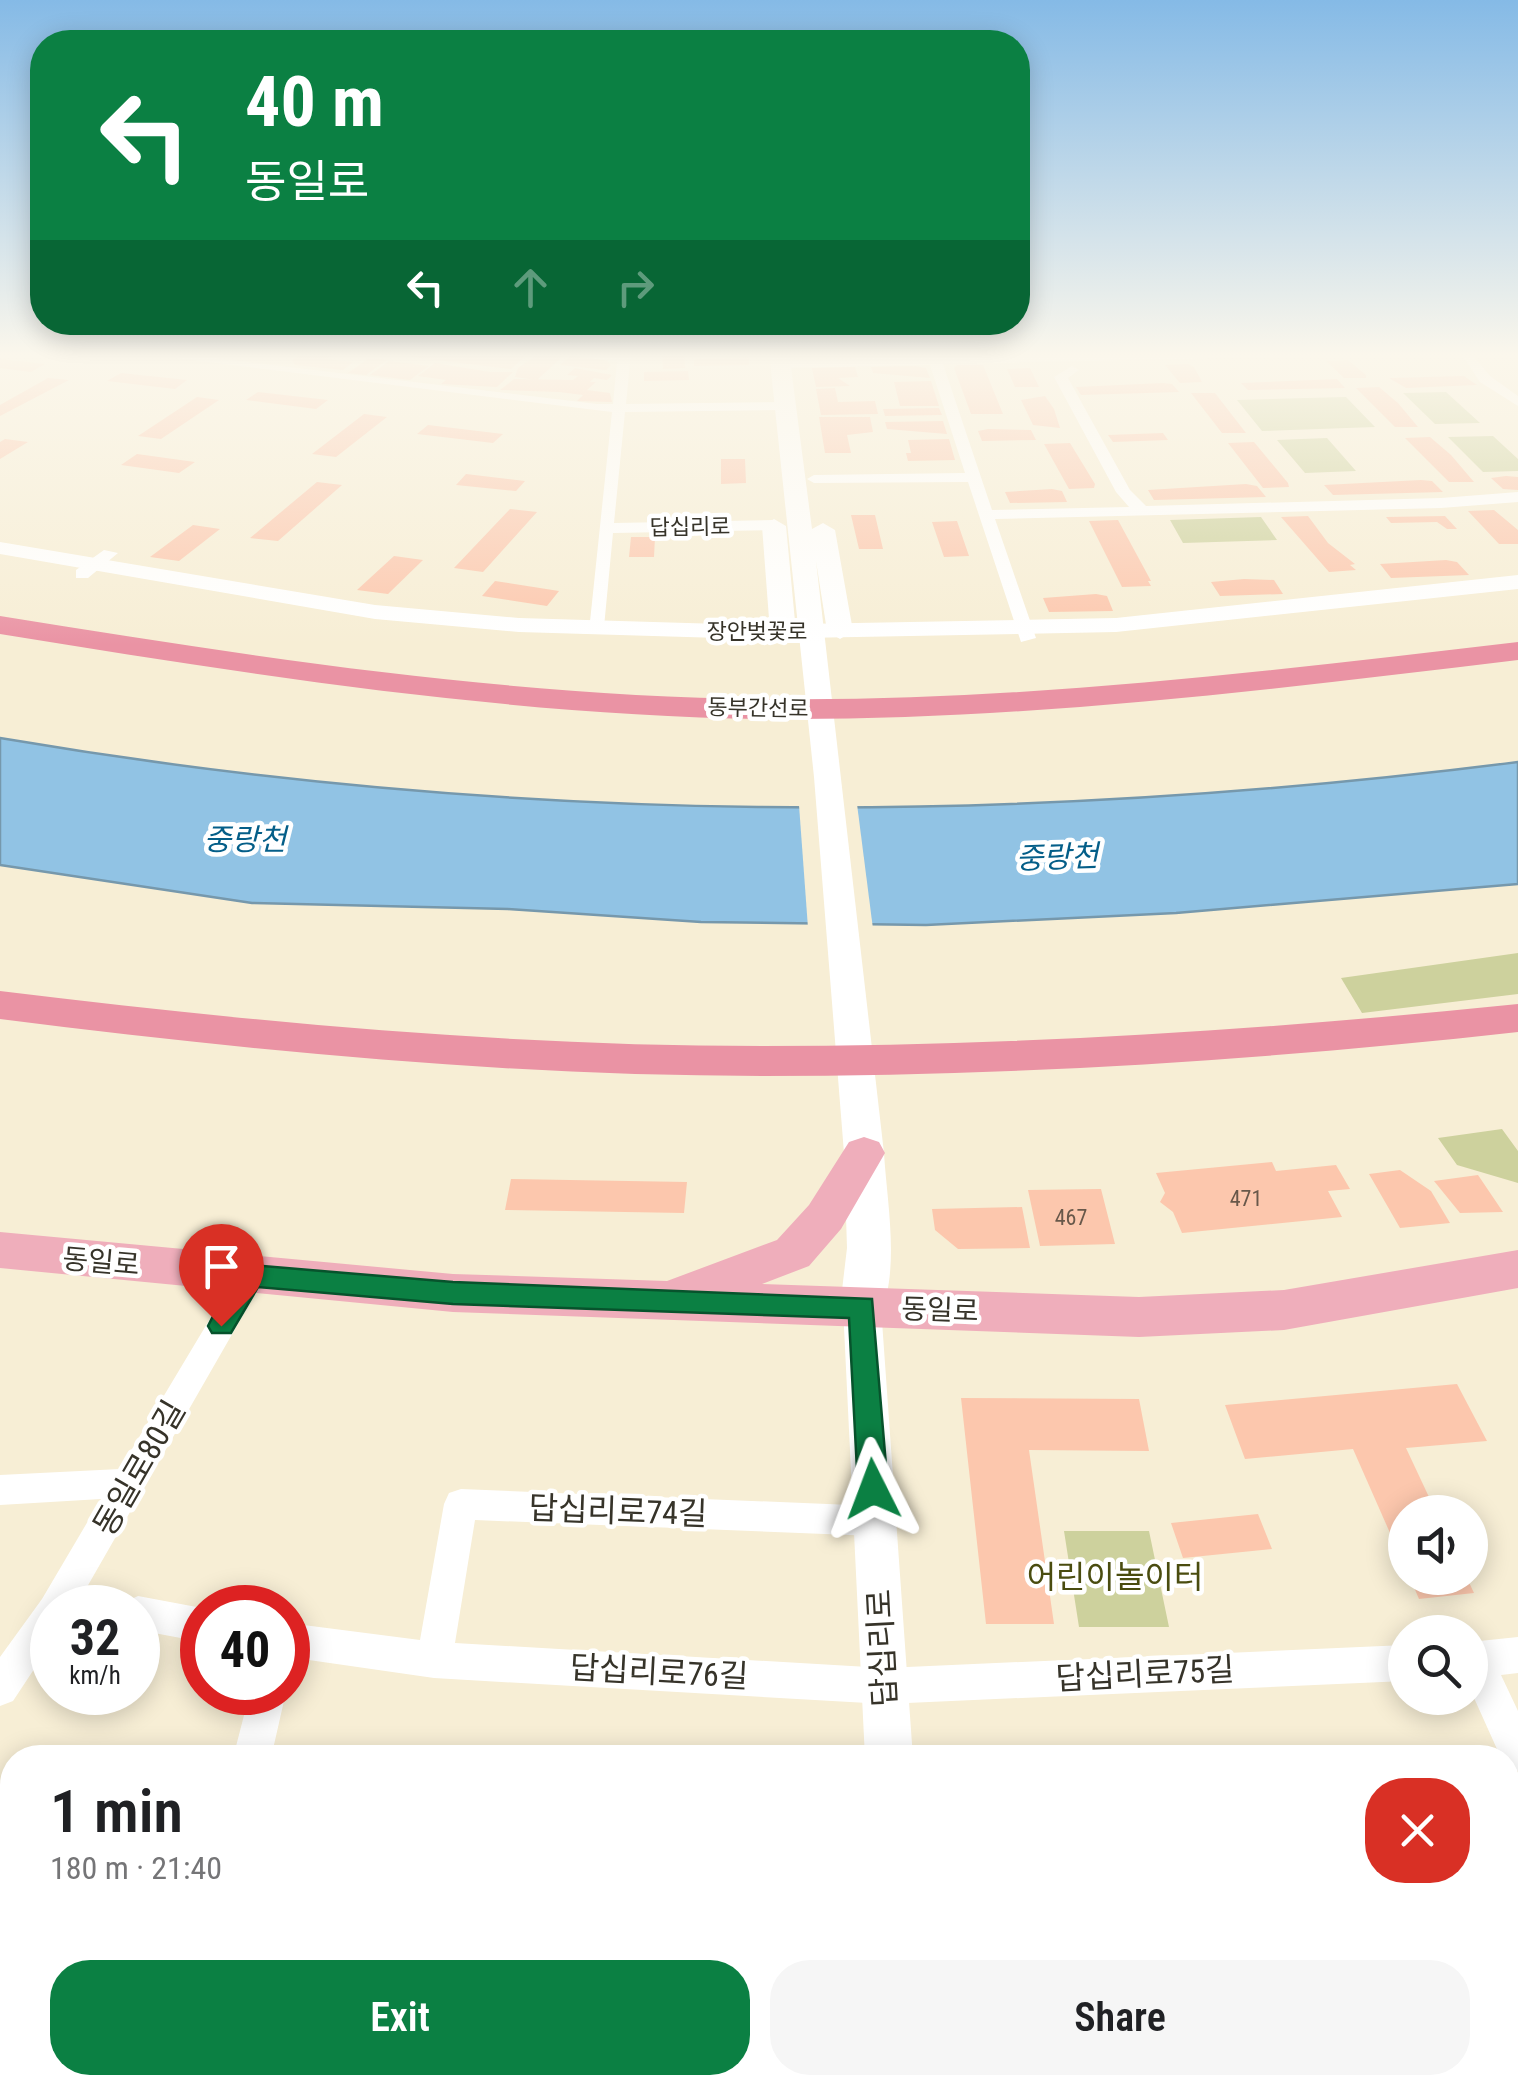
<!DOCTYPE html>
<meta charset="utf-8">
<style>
:root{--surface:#fff;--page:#f6f6f6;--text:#202124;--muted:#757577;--accent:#0b8043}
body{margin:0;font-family:"Roboto Condensed","Noto Sans KR",sans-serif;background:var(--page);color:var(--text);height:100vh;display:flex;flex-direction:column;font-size:38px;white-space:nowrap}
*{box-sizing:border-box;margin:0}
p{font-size:32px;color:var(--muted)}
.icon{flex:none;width:55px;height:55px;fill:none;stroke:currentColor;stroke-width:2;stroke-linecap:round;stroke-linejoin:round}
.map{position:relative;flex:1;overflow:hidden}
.drawer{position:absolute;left:0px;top:1745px;width:1520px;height:350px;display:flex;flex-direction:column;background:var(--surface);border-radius:40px 40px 0 0;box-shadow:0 5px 25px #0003}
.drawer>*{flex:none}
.banner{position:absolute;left:30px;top:30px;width:1000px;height:305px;border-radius:40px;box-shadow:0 5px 25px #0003;background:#0b8043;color:#fff;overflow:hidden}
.buttons{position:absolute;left:1388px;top:1495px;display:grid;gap:20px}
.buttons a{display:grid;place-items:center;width:100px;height:100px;border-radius:50%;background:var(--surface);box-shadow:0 5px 25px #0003;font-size:50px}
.speed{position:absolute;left:30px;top:1585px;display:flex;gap:20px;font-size:50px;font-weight:700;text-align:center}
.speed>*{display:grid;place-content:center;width:130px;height:130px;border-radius:50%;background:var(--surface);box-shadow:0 5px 25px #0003;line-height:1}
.speed small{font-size:25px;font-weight:400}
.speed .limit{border:15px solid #d22;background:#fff;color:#111}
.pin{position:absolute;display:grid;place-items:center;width:85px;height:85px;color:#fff;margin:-102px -42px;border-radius:50% 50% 50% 0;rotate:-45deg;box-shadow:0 0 10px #0007}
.pin .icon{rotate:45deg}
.me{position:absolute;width:110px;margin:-55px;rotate:357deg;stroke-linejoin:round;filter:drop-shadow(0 0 8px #0008)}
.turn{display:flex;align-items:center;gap:35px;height:210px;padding:0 50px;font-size:45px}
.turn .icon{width:130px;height:130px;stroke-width:2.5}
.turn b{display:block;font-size:70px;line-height:85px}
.lanes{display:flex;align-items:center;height:95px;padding:0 50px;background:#0003;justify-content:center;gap:50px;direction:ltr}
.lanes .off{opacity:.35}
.round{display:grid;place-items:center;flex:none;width:105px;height:105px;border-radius:40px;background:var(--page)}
.head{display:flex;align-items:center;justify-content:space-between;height:170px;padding:0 50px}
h1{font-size:60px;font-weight:600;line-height:75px}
.action{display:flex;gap:20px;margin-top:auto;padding:20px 50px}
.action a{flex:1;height:115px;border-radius:40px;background:var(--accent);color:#fff;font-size:40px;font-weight:600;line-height:115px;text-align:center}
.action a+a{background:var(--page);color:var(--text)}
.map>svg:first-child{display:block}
.green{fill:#cdd19d}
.water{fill:#91c3e4;stroke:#7698ac;stroke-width:2.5}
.pier{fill:#f7eed5}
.building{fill:#fcc7ad}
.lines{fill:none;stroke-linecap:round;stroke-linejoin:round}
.minor{fill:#fff;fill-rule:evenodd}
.tertiary{fill:#fff;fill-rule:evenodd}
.secondary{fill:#fff;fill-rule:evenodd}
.primary{fill:#efaebb;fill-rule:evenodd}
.trunk{fill:#ea93a4;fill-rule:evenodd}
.route{fill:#0b8043;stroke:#07532c;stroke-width:2.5}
.labels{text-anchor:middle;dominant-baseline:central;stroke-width:9;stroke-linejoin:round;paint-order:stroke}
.far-street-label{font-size:22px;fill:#363329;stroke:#fff}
.number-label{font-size:22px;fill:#68584a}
.street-label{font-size:28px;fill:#363329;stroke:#fff}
.water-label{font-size:30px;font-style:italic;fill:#045e88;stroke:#fff}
.near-street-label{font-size:32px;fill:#363329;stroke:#fff}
.near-park-label{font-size:32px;fill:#4a4c0f;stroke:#fff}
</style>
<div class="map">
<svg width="1518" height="2095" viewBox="0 0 1518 2095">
<rect width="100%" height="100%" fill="#f7eed5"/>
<path class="green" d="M1446 392 1480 423 1435 424 1403 393Z
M1346 397 1375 427 1262 431 1237 400Z
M1493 436 1518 459V471L1483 472 1448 437Z
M1327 438 1356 471 1305 473 1277 440Z
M1261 517 1277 540 1183 543 1170 520Z
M1518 953V994L1362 1013 1341 978Z
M1502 1129 1518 1151V1183L1457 1165 1438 1138Z
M1064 1531H1149L1169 1627H1079Z"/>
<path class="water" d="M0 738C509 825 1007 827 1518 762V884L1176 913 926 925 701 922 508 909 252 903 0 865Z"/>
<path class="pier" d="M857 804 873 929 808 928 799 805Z"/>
<path class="building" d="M304 352H337L327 359 353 362 343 370 295 365 292 360Z
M419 352H478L524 357 511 369 412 357Z
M662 352H684L685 368 663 369Z
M535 356 562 357 537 380 515 377 518 368Z
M570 356 606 360 611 365 606 370 560 365Z
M749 357V365L694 366V360L709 358Z
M369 358 387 360 366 375 348 373Z
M0 359 45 364 31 372 0 368Z
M1348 360 1366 375V378H1344L1326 361Z
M389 361 429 366 410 380 370 375Z
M435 363 490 372H513L497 387 441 384 446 380 418 376Z
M1188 364 1194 367 1202 382 1180 383 1165 365Z
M957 365H983L1003 414H971L954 368Z
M915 366 926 368 930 378 873 373 871 367Z
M855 367 858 377 838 378 850 386 816 387 812 368Z
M575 368 612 375 607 380 594 378 590 382H596L587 390 610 393 612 402 577 401 583 395 559 392 500 390 514 379 573 380 578 376 567 375Z
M1030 368 1039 387H1015L1007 369Z
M688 371 689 380 644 381V372Z
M121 373 187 380 175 389 107 381Z
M1464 376 1477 385 1406 388 1389 378Z
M48 378 69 380 0 416V405Z
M1337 379 1345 388 1248 390 1241 383Z
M931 381 939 406H900L894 382Z
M1163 383 1172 384 1179 392 1081 395 1076 387Z
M1379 387 1398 403 1418 427H1395L1356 388Z
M835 388 838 402 875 401 878 414 821 415 816 389Z
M258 392 328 400 316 409 246 400Z
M1191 393H1215L1246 433H1222Z
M1045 396 1054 409 1060 428 1033 425 1021 400Z
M197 397 219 400 161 439 138 436Z
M939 408 942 415 885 416 883 409Z
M364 414 387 417 336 457 312 454Z
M819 417H870L873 432 847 435 851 453H825Z
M943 421 947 434 887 429 885 422Z
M428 425 503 434 493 443 417 434Z
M988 429 1031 430 1036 440 982 441 978 431Z
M1163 433 1168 440 1113 442 1108 435Z
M1430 437 1451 455 1474 482H1449L1405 438Z
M5 439 28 442 0 459V442Z
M949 439 955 460 908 461 906 453H911L908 440Z
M1254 442 1288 483 1289 487 1263 488 1228 443Z
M1070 443 1095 484 1094 488 1069 489 1044 444Z
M137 454 195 462 179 473 121 465Z
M721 459H745L746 483 721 484Z
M466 474 525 481 516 491 456 485Z
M1506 476 1518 477V490L1503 489 1491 478Z
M1421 480 1432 481 1443 492 1333 495 1324 485Z
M317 482 342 485 278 541 250 538Z
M1246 484 1257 486 1266 497 1154 500 1148 490Z
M1052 489 1062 491 1067 502 1010 503 1005 492Z
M510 509 537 512 483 572 454 568Z
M1494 510 1518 530V544H1499L1468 511Z
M851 515H875L883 549H859Z
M1308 516 1328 543 1355 564 1350 565 1356 570 1329 572 1281 517Z
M1445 516 1457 529H1447L1437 522 1391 523 1386 517Z
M1118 520 1151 581H1148L1151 586 1122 587 1089 521Z
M957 521 969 556 944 557 932 522Z
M193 525 220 529 179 561 150 557Z
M631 537H655L654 557H629Z
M394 556 423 560 388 594 357 590Z
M1446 560 1457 562 1469 575 1391 578 1380 564Z
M1244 579 1274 580 1283 594 1220 596 1211 582Z
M495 581 559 591 547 606 482 596Z
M1096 594 1107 596 1113 611 1049 612 1043 598Z
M1272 1162 1276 1171 1336 1165 1350 1189 1328 1191 1342 1217 1182 1233 1173 1212 1160 1202 1165 1193 1156 1173Z
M1400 1170 1431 1191 1450 1223 1400 1228 1369 1174Z
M1478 1175 1503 1212 1460 1213 1434 1181Z
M511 1179 687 1182 684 1213 505 1210Z
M1101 1189 1115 1244 1040 1246 1028 1190Z
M1022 1207 1030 1248 958 1249 935 1230 932 1209Z
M1457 1384 1487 1441 1406 1448 1436 1512H1405V1567L1353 1449 1245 1459 1225 1405Z
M961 1398 1139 1399 1149 1451 1029 1450 1054 1624H986Z
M1258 1514 1272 1549 1183 1558 1171 1523Z
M1410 1578H1467L1474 1593 1419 1599Z"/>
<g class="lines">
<path class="minor" d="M127 352H164L597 404H613L617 362 552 352H631L626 404 785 402 792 406 785 410 625 412 614 523 774 520 782 525 774 530 613 533 604 627 589 631 612 412Z
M926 352H938L940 357 1329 352 1323 356 943 364 992 510 1129 507 1116 492 1054 377 1072 366 1079 370 1068 378 1130 490 1146 506 1441 498 1518 492V502L1441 508 995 519 1036 638 1021 642 968 482 814 483 807 479 814 475 965 473 930 365 780 368 774 364 780 360 927 357Z
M1460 352H1470L1490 376 1518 396V406L1480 382Z
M104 550 118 553 88 578H76V570Z
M251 1263 261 1267 266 1275 87 1587 122 1596 125 1602 138 1596 202 1608V1642L138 1630V1608H52V1642L13 1701 0 1706V1657L42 1599 101 1499 0 1505V1475L120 1469 241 1267Z
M461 1489 875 1506 887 1510 892 1521 887 1532 875 1536 475 1520 455 1643 885 1668 1405 1645V1681L885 1704 434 1678 288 1657V1623L420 1640 444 1504 449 1493Z
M1518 1637V1673L1501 1675 1518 1711V1771L1508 1766V1758H1501L1470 1689V1642Z
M250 1692H286L271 1758H233Z
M0 1969H12V2011H0Z
M1508 1994H1518V2036H1508Z
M152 2082H195L192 2095H148Z
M515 2082H559L558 2095H514Z
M1266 2082H1310L1313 2095H1269Z"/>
<path class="tertiary" d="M0 542 375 605 519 618 754 625 1116 618 1518 575V589L1116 632 754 639 519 632 375 619 0 554Z
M862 1291 876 1296 881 1307 913 1758H865L843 1307 848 1296Z
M881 2082H937V2095H881Z"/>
<path class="secondary" d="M769 352H789L812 529 823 523 835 530 853 631 840 639 827 631 816 561 884 1153C887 1204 901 1273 878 1320L862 1325 846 1320 840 1307 847 1248 844 1153 814 777Z
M774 519 786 526 796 632 783 640 770 632 762 526Z"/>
<path class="primary" d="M864 1137 879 1142 885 1153 841 1229 809 1266 762 1284 1139 1297 1284 1290 1518 1250V1288L1284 1330 1139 1337 453 1312 0 1268V1232L453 1274 667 1281 777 1240 809 1205 849 1142Z"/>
<path class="trunk" d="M0 616C254 657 511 697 769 699 1020 702 1269 671 1518 642V660C1269 690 1020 721 769 719 511 716 254 675 0 634Z
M0 991C253 1022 507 1046 762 1046 1016 1046 1266 1030 1518 1004V1032C1266 1060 1016 1076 762 1076 507 1076 253 1051 0 1019Z"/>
</g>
<linearGradient id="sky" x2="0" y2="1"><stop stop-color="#85bae6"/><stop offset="0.55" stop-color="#fbf7ec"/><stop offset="1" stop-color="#fbf7ec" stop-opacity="0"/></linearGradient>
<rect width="1518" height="645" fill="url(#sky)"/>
<path class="route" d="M250 1265 453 1282 872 1299 888 1489 884 1498 873 1502 862 1498 858 1489 849 1318 453 1304 258 1287 231 1333H212L208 1326 212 1318 241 1268Z"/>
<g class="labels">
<g class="far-street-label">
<text transform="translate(690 527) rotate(-1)">답십리로</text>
<text x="757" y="631">장안벚꽃로</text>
<text transform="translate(758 708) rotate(1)">동부간선로</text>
</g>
<g class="number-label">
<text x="1246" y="1198">471</text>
<text x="1071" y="1217">467</text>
</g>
<g class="street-label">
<text transform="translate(101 1262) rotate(5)">동일로</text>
<text transform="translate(940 1310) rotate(2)">동일로</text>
</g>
<g class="water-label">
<text x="245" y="839">중랑천</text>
<text transform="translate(1057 857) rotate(-2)">중랑천</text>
</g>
<g class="near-street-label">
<text transform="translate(139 1468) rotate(-60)">동일로80길</text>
<text transform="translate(618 1511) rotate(2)">답십리로74길</text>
<text transform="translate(882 1648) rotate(-93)">답십리로</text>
<text transform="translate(659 1672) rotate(3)">답십리로76길</text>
<text transform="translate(1145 1674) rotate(-3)">답십리로75길</text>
</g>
<g class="near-park-label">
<text x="1115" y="1577">어린이놀이터</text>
</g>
</g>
</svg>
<div class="buttons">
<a><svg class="icon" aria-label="sound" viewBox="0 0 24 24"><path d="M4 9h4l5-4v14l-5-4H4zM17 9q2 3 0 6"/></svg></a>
<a><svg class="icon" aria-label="search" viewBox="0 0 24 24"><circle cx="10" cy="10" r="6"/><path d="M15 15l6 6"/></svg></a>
</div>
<div class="speed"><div>32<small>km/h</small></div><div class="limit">40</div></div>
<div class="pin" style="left:221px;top:1326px;background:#d93025"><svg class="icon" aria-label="arrive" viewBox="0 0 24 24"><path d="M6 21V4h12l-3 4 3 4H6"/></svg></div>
<svg class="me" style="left:873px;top:1489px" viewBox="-20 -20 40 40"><path d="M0-17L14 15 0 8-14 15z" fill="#0b8043" stroke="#fff" stroke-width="4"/></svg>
<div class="banner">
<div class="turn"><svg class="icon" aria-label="left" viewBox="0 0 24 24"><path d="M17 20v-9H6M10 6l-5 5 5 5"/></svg><div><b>40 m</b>동일로</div></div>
<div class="lanes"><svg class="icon" aria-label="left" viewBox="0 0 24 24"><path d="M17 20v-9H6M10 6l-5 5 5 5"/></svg><svg class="icon off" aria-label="ahead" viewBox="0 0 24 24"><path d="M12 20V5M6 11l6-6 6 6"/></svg><svg class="icon off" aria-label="right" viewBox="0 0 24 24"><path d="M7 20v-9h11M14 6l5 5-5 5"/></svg></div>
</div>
<section class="drawer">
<div class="head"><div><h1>1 min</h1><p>180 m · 21:40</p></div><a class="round" style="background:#d93025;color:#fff"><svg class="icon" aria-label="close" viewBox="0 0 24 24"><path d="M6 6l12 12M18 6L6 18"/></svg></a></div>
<div class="action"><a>Exit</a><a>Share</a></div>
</section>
</div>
